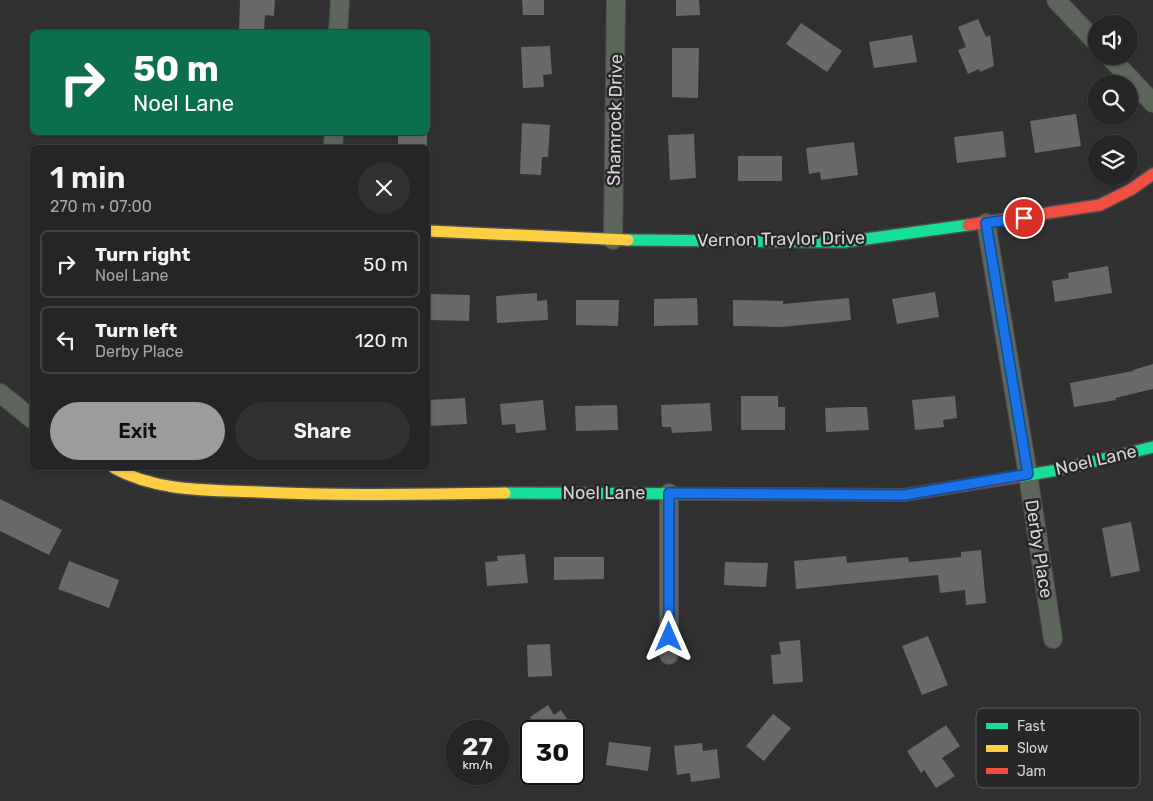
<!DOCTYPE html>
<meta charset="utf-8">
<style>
:root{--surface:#252525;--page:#313132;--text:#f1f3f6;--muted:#a3a5a7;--line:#424242;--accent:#9c9c9c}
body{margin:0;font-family:Rubik,sans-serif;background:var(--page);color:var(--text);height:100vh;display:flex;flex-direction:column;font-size:19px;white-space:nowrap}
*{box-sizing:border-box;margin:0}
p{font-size:16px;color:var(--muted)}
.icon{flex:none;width:28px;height:28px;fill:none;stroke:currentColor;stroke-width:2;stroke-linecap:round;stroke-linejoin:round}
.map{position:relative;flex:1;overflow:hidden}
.details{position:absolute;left:30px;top:145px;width:400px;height:325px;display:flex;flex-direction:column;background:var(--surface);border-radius:8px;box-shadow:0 1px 4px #0004,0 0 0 1px var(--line)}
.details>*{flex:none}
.top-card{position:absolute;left:30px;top:30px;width:400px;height:105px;border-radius:8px;box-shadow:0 1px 4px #0004,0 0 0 1px var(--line);background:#0b6e4f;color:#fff;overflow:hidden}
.buttons{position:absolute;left:1088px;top:15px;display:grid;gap:10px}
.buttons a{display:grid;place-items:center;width:50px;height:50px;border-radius:50%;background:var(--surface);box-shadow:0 1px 4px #0004,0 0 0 1px var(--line);font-size:25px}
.speed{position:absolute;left:445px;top:720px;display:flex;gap:10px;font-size:25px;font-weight:700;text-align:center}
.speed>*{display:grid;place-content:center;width:65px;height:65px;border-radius:50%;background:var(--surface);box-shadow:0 1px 4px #0004,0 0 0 1px var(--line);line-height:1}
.speed small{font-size:12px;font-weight:400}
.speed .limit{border:2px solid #111;border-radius:8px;background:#fff;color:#111}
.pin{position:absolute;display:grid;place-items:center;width:42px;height:42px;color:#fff;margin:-21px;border:2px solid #fff;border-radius:50%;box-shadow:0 1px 5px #0007}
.me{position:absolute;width:55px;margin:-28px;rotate:0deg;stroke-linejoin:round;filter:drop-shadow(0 0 4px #0008)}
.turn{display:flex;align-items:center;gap:18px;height:105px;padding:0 20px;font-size:22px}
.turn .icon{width:65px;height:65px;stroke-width:2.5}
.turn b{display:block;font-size:35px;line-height:42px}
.round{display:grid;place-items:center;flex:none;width:52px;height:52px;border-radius:26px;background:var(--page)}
.overview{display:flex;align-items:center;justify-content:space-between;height:85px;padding:0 20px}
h1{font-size:30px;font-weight:600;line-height:38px}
.action{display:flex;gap:10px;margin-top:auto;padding:10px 20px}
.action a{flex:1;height:58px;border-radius:30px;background:var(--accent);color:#111;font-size:20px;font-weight:600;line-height:58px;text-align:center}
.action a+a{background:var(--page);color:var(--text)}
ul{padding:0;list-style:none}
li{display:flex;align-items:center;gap:15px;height:68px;margin:0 10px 8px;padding:0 10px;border:2px solid var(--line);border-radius:8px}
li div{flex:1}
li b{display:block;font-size:19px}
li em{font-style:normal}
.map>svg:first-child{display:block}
.building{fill:#6a6969}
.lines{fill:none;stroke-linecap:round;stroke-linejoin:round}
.street-casing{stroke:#4f4f4f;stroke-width:20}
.fast-casing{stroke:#4f4f4f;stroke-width:14}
.slow-casing{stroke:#4f4f4f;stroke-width:14}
.jam-casing{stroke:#4f4f4f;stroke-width:14}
.street{stroke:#5c665a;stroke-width:18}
.fast{stroke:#16e098;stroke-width:11}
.slow{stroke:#ffcf43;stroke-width:11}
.jam{stroke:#f24e42;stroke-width:11}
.route-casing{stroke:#114b97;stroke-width:12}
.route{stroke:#1a73e8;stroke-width:9}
.labels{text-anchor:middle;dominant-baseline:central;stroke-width:5;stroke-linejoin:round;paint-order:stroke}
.street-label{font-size:18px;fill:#d6d5d6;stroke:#282628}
.key{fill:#282628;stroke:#5c5b5c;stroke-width:1}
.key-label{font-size:14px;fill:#d6d5d6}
</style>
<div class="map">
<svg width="1153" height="801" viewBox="0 0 1153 801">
<rect width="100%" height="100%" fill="#313131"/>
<path class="building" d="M240 0H275L274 16 265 15 264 32H239Z
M522 0H544V15H523Z
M676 0H699L700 15 676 16Z
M978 19 986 37 990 35 994 66 980 72 979 69 968 74 958 50 966 47 958 27Z
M801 23 842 51 827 72 786 44Z
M912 35 917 62 874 68 869 42Z
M550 46 552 74 543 75 544 87 523 88 521 47Z
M672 48H699L698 98 672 97Z
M1076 114 1081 146 1035 153 1030 121Z
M522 123 550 125 548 157H542L541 175 520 174Z
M1003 131 1006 157 957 163 954 137Z
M398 132H427V148H398Z
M694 134 696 178 670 180 668 135Z
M854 142 858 175 821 180 820 172 809 174 806 148Z
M738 156H782V181H738Z
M1108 266 1112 293 1055 302 1052 281 1069 278 1068 273Z
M935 292 939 317 897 324 892 299Z
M537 293V301L547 300 548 320 497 323 496 296Z
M428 294 470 295 469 321 428 320Z
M697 298 698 325 654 326V299Z
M849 298 851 320 783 327 733 326V300L783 301V304Z
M576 300H619L618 326 576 325Z
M1153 364V389L1115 398 1116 400 1074 407 1070 383 1133 371V370Z
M741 396H778V407H785V430H741Z
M955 396 957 418 943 420 944 427 915 430 912 400Z
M465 398 467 424 428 426V400Z
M543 400 546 430 516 433 515 424 502 425 500 404Z
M710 403 712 431 672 433 671 427H662L661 405Z
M617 405 618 430 576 431 575 406Z
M848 407H867L869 430 826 432 825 408Z
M0 499 62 530 49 555 0 531Z
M1131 522 1140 571 1111 577 1102 528Z
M981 550 986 603 966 605 965 590 940 593 938 575 796 589 794 561 846 556 847 563 908 557 909 562 961 557V552Z
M525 554 528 583 487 586 485 562 498 561 497 556Z
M554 557H604V579L554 580Z
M69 561 119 580 109 608 58 589Z
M725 562 768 563 766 587 724 585Z
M928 636 948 685 922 695 902 646Z
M800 640 803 682 773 684 771 655 781 654 779 642Z
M550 644 552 676 528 677 527 645Z
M548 705 554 715 561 710 575 731H530L536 727 530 717Z
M773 714 791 728 764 761 746 746Z
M946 725 960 746 942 758 955 776 936 788 924 770 921 773 907 751Z
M609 742 651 747 648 771 606 765Z
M702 743 703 751 717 749 720 778 691 782 690 773 677 775 674 746Z"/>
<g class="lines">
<defs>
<path id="street" d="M1056 0 1096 42
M338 32 340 0
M1109 56 1153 103
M333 148 334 132
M986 223 1028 475 1053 639
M613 240 616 0
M0 393 32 419
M669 655V493"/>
<path id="fast" d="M628 240 844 242 968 225
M1022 476 1058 470 1153 447
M505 493 744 494"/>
<path id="slow" d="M428 231 628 240
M114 468C157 492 210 490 258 492 340 496 423 494 505 493"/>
<path id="jam" d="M968 225 1100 205 1132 189 1153 174
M744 494 904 495 1022 476"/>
</defs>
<use href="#street" class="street-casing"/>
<use href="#fast" class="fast-casing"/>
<use href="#slow" class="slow-casing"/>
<use href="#jam" class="jam-casing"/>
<use href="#street" class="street"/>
<use href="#fast" class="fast"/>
<use href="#slow" class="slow"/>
<use href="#jam" class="jam"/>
</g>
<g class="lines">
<defs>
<path id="route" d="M669 637V493L904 495 1028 474 986 223 1024 218"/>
</defs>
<use href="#route" class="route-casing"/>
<use href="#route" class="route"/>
</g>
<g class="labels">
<g class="street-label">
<text transform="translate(615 120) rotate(-89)">Shamrock Drive</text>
<text transform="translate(781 239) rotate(-1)">Vernon Traylor Drive</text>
<text transform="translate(1096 460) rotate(-13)">Noel Lane</text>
<text x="604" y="493">Noel Lane</text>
<text transform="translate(1039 549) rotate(81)">Derby Place</text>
</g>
</g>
<rect x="976" y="708" width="164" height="80" rx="8" class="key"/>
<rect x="986" y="723" width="22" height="6" fill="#16e098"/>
<rect x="986" y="745" width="22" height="7" fill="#ffcf43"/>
<rect x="986" y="768" width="22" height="6" fill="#f24e42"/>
<g class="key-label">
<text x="1017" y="731">Fast</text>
<text x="1017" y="753">Slow</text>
<text x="1017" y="776">Jam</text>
</g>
</svg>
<div class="buttons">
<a><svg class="icon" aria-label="sound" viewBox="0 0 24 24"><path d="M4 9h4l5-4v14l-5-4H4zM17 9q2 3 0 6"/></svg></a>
<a><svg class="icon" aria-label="search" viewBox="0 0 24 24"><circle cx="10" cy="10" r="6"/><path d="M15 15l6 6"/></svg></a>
<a><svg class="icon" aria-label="layers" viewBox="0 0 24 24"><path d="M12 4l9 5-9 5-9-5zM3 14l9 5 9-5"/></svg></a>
</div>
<div class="speed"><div>27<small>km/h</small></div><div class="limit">30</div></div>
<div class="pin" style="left:1024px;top:218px;background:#d93025"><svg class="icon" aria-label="arrive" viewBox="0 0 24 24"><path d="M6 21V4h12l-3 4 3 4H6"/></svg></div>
<svg class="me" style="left:669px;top:637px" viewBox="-20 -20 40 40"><path d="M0-17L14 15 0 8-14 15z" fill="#1a73e8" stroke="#fff" stroke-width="4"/></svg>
<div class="top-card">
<div class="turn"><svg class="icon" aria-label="right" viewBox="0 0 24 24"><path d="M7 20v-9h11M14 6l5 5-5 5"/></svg><div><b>50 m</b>Noel Lane</div></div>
</div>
<section class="details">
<div class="overview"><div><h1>1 min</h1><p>270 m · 07:00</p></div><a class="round"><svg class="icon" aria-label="close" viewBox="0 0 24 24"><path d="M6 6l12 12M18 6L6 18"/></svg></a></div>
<ul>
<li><svg class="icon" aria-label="right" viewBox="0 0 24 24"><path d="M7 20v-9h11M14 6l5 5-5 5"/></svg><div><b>Turn right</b><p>Noel Lane</p></div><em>50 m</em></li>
<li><svg class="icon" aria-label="left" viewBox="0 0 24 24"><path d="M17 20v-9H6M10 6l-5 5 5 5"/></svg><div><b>Turn left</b><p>Derby Place</p></div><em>120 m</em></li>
</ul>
<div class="action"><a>Exit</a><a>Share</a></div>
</section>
</div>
